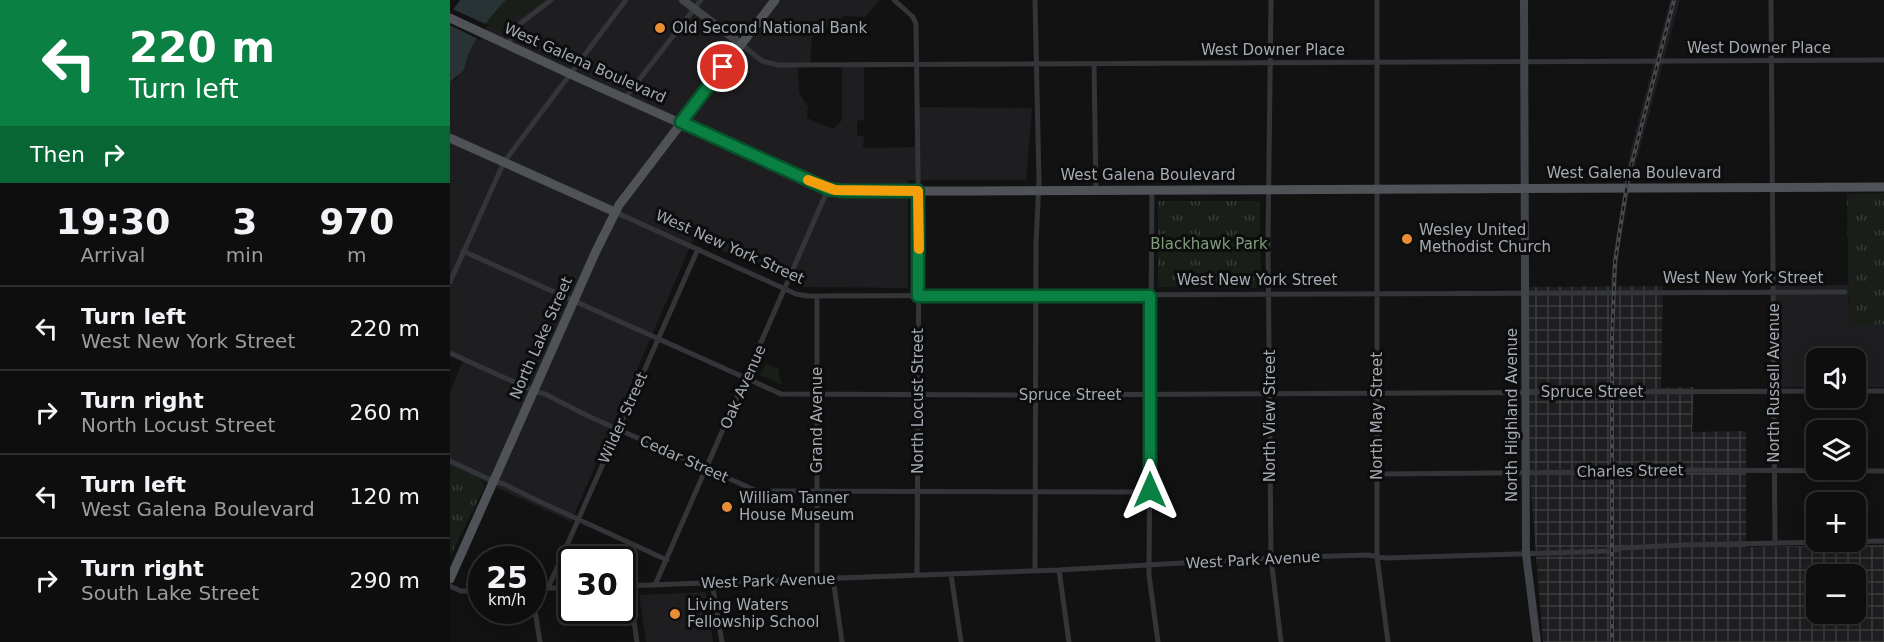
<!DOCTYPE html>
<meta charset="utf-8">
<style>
:root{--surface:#0e0e0e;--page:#171717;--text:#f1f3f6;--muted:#9b9c9e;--line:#2e2e2e}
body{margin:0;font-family:"DejaVu Sans",sans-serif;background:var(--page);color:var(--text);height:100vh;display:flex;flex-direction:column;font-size:22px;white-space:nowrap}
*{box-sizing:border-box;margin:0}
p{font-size:20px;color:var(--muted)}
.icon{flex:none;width:33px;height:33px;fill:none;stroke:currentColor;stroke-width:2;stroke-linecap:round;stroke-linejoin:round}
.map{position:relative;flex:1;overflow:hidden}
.sheet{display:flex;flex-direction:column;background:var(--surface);width:450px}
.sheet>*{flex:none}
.guide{background:#0b8043;color:#fff;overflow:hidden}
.fabs{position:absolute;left:1356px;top:348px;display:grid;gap:12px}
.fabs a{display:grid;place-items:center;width:60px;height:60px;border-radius:12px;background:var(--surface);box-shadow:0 3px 15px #0003,0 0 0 2px var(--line);font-size:30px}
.speed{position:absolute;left:18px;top:546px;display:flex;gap:12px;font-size:30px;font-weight:700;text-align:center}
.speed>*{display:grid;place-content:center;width:78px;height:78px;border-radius:50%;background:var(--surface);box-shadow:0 3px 15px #0003,0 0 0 2px var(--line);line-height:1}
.speed small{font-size:15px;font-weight:400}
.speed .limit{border:3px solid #111;border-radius:9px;background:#fff;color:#111}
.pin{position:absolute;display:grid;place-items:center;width:51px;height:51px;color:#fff;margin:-26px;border:3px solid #fff;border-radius:50%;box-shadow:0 2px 6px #0007}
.me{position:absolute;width:66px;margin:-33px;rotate:0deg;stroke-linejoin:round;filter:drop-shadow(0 0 4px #0008)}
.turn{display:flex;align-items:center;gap:21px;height:126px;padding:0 30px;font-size:27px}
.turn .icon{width:78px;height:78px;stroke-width:2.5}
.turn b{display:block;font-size:42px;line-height:51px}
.then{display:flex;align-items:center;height:57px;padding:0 30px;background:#0003;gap:12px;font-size:22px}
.eta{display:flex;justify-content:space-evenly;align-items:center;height:102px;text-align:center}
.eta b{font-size:36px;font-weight:800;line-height:42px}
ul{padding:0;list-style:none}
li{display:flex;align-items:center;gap:18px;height:84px;padding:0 30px;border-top:2px solid var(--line)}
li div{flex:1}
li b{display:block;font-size:22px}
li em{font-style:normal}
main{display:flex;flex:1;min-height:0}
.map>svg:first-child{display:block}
.built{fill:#1e1e20}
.industrial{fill:url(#industrial-grid);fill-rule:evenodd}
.grass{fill:#191e18}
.park{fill:url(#park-tufts)}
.water{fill:#293336}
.pier{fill:#121213}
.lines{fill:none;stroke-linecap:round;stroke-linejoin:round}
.street{stroke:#333538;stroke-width:5}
.secondary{stroke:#414448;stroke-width:8}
.primary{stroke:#4f5257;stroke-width:9}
.rail-casing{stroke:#46494d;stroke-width:4}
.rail{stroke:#0d0d0e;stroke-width:1.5;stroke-dasharray:4.5;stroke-linecap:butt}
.route-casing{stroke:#07532c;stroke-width:15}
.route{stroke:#0b8043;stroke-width:10}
.slow{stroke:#f59e0b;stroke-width:10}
.poi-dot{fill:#e88e35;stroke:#0d0d0e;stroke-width:2}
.labels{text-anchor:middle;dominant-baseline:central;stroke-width:6;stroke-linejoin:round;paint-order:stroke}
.poi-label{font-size:15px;fill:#a4abb3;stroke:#0d0d0e;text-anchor:start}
.street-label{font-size:15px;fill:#a4abb3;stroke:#0d0d0e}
.park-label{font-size:15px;fill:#7f9e7c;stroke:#0d0d0e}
</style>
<main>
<section class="sheet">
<div class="guide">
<div class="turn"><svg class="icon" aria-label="left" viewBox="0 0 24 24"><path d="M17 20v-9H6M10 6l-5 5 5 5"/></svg><div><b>220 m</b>Turn left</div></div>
<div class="then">Then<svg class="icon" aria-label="right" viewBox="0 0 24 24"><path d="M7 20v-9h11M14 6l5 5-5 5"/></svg></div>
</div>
<div class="eta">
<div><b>19:30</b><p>Arrival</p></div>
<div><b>3</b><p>min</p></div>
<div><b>970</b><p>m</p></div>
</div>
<ul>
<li><svg class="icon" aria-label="left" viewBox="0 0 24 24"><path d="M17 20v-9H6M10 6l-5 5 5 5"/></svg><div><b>Turn left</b><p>West New York Street</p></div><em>220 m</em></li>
<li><svg class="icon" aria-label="right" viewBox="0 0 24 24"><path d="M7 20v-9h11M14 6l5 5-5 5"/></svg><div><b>Turn right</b><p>North Locust Street</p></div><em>260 m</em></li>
<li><svg class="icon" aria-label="left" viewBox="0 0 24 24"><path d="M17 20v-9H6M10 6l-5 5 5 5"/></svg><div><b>Turn left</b><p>West Galena Boulevard</p></div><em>120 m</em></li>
<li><svg class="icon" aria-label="right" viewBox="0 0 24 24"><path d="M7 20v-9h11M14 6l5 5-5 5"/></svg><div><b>Turn right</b><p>South Lake Street</p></div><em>290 m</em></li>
</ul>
</section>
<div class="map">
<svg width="1434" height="642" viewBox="0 0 1434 642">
<defs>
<pattern id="industrial-grid" width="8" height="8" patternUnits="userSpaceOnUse" patternTransform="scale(1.5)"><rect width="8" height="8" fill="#1e1e20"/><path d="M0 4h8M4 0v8" fill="none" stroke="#3c3c3e"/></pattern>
<pattern id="park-tufts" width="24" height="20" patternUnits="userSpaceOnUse" patternTransform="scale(1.5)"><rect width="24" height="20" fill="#191e18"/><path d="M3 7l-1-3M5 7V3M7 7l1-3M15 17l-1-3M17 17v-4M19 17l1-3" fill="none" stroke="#373c37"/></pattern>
</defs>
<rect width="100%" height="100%" fill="#121213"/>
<path class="built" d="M56 0H430L415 17 394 16 362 37 360 67H348L349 93 358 107 357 118 383 129 392 120V66H414V120L407 121V136H414L413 148 466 147V107L582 108 576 180H458V288L353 287 244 238 121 522 0 466V392L13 361 0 355V82L6 79 15 63 20 49 40 15Z
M1220 0H1230L1181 182 1169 251 1165 305 1159 642 1160 289 1164 249 1180 152Z
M1325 285H1398L1399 325 1434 324V387H1406V358H1366V387H1327Z
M256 592 263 642H196L189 595Z"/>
<path class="industrial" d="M1213 286 1211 388 1244 387 1242 432 1296 431V547L1434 545V642H1093L1079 466 1078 287ZM1366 574H1406V614H1366Z"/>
<path class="grass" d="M56 0H95L72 17 68 14 60 23 64 27 59 36 35 24 40 15Z"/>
<path class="park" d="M1434 193V324L1399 326 1397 194Z
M708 201H810L811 288 708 287Z
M316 363 328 369 332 385 310 375Z
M0 466 31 479 35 486 0 557Z"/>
<path class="water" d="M10 0H56C39 16 18 47 14 70L0 82V14Z"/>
<path class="pier" d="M0 8 38 25 30 40 0 25Z"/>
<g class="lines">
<path class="street" d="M444 0 463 17 466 24 469 245 467 575
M585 0 589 181 586 244 585 571
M821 0 818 241 821 558 831 642
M927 0V557L938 642
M1321 0 1325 544
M291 44 312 61 328 65 1434 60
M57 45 71 23 101 0
M644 64 646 191
M175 98 251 0
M702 190 699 575 708 642
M165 212 346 294 358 296 1395 292
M13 251 331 394 585 395 1366 391
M0 282 54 162 176 0
M0 353 84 391 95 394 138 416 307 491 700 492
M1406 391H1434
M0 461 43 481 54 484 84 499 217 560
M927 474 1167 472 1208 470 1434 471
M609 570 619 642
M501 574 511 642
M383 578 392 642
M367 579V296
M262 583 272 642
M205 585 378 189
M0 586 11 591H32
M172 586 609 570 821 558 918 555 935 558 1161 551 1172 548 1233 545 1434 541
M179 586 187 642
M98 588 248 249
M82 589 122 587
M82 592 90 642"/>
<path class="secondary" d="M233 0 291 44
M1074 0 1076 554 1087 642"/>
<path class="primary" d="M0 18 129 78 378 189 393 191H525L1434 187
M0 138 165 212
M0 579 146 251 169 205 325 0"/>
<defs>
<path id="rail" d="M1162 642V339L1165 262 1178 178 1224 0"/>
</defs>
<use href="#rail" class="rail-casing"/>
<use href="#rail" class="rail"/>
</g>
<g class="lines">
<defs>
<path id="route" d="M273 67 231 122 378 189 393 191H468V296H700V490"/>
</defs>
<use href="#route" class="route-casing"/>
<use href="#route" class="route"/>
<path class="slow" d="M358 180 385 190 468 191 469 249"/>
</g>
<g class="poi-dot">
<circle cx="210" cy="28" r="6"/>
<circle cx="957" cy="239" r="6"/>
<circle cx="277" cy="507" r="6"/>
<circle cx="225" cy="614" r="6"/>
</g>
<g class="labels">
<g class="poi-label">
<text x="222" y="28">Old Second National Bank</text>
<text x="969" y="230">Wesley United<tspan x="969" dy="17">Methodist Church</tspan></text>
<text x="289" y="498">William Tanner<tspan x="289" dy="17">House Museum</tspan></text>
<text x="237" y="605">Living Waters<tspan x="237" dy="17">Fellowship School</tspan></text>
</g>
<g class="street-label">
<text x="1309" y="48">West Downer Place</text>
<text x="823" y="50">West Downer Place</text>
<text transform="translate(135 63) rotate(24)">West Galena Boulevard</text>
<text x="1184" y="173">West Galena Boulevard</text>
<text x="698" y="175">West Galena Boulevard</text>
<text transform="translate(280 247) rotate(24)">West New York Street</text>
<text x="1293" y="278">West New York Street</text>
<text x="807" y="280">West New York Street</text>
<text transform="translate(91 338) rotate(-66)">North Lake Street</text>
<text transform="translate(1324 383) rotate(-90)">North Russell Avenue</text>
<text transform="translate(293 387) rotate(-66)">Oak Avenue</text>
<text x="1142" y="392">Spruce Street</text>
<text x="620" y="395">Spruce Street</text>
<text transform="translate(468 401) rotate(-90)">North Locust Street</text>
<text transform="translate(1062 415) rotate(-90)">North Highland Avenue</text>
<text transform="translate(820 416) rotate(-90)">North View Street</text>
<text transform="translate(927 416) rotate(-90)">North May Street</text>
<text transform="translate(173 418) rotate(-66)">Wilder Street</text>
<text transform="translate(367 420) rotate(-90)">Grand Avenue</text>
<text transform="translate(234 459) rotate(24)">Cedar Street</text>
<text transform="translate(1180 471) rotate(-1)">Charles Street</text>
<text transform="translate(803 560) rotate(-3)">West Park Avenue</text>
<text transform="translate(318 581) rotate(-2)">West Park Avenue</text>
</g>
<g class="park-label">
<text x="759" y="244">Blackhawk Park</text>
</g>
</g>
</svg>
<div class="fabs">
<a><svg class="icon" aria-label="sound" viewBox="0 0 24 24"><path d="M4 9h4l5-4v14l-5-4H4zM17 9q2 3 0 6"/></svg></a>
<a><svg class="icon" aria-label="layers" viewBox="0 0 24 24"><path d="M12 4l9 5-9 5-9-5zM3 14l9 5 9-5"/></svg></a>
<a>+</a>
<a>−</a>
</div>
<div class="speed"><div>25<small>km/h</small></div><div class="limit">30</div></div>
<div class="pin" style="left:273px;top:67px;background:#d93025"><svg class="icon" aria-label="arrive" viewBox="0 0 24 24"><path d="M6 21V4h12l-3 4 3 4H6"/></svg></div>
<svg class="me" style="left:700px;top:490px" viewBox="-20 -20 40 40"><path d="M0-17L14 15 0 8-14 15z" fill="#0b8043" stroke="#fff" stroke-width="4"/></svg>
</div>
</main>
